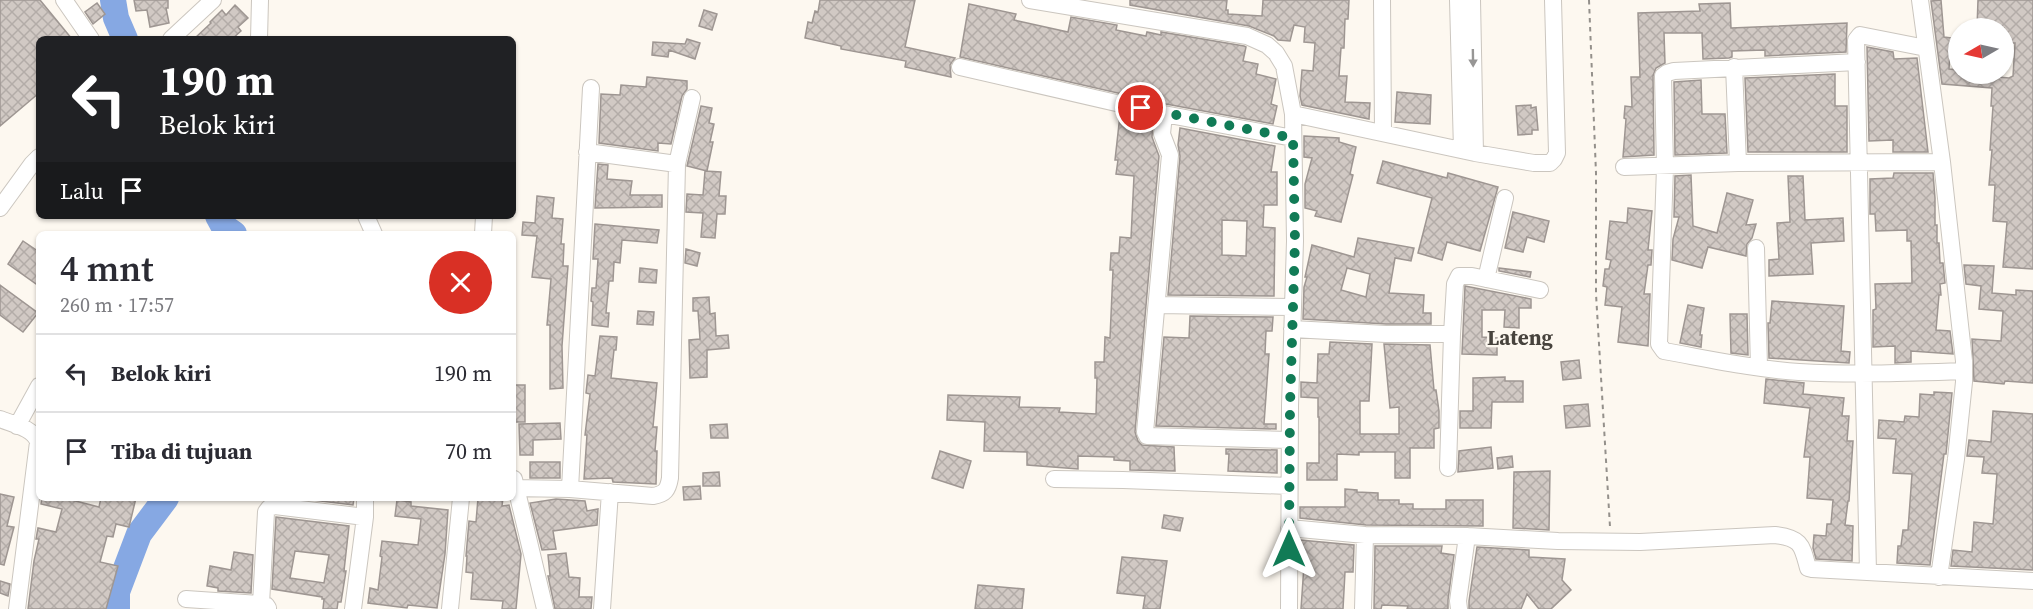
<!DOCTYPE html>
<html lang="id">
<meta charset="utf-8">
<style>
:root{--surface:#fff;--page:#f7f7f7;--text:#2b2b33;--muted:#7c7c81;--line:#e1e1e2}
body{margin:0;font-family:"Source Serif 4",serif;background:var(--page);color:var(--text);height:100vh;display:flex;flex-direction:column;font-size:22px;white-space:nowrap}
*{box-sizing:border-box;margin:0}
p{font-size:20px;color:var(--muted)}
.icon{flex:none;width:33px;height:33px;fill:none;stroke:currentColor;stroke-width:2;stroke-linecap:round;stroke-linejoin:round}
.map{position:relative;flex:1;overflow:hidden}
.drawer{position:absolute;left:36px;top:231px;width:480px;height:270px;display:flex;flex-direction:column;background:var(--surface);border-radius:9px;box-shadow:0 2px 4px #0004}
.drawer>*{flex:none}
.hud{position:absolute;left:36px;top:36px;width:480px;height:183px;border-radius:9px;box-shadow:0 2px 4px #0004;background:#202124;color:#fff;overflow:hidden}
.needle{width:39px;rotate:261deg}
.tools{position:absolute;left:1948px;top:18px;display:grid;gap:12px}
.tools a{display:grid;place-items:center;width:66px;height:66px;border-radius:50%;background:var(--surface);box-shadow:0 2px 4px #0004;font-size:30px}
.pin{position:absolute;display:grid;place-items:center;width:51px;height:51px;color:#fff;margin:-26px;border:3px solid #fff;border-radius:50%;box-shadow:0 2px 6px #0007}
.me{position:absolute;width:66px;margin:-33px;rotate:0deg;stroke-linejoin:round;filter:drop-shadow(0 0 4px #0008)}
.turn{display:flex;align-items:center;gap:21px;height:126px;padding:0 24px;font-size:27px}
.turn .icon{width:78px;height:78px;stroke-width:2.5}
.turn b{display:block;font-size:42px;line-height:51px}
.then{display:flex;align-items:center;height:57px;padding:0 24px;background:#0003;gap:12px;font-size:22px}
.round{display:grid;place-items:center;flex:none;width:63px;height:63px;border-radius:32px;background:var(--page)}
.overview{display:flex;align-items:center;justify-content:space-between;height:102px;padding:0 24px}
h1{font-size:36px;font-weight:600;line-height:45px}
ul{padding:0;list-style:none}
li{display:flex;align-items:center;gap:18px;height:78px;padding:0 24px;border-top:2px solid var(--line)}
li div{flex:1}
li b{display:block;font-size:22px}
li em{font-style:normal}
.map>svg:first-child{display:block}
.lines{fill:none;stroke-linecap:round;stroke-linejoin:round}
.river{stroke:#86a8e3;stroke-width:26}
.building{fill:url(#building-cross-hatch);stroke:#9e9692;stroke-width:1.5;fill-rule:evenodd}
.minor-casing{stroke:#cbc6bf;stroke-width:18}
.path{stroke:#94908b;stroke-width:2;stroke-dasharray:4.5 4.5;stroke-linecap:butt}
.minor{stroke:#fff;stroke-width:16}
.oneway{fill:#979695}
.route{stroke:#117b56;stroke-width:10;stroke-dasharray:0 18}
.labels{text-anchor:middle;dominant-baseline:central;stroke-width:4.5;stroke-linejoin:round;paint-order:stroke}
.quarter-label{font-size:21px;font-weight:bold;fill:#47433d;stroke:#fdf8f0}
</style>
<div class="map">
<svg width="2033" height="609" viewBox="0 0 2033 609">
<defs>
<pattern id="building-cross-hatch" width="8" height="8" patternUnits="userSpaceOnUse" patternTransform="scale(1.5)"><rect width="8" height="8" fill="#d1c9c4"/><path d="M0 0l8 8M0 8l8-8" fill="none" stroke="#b3aca8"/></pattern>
</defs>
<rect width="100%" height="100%" fill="#fdf8f0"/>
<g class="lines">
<path class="river" d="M113 0 116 18 125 39
M218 216 224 227 234 234
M117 609V592L139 534 166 498"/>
</g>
<path class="building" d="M0 0H40L72 39H39V93L0 126Z
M134 0H168V8H166L169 23 150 27 147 10 136 11Z
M820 0H915L905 47 955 58 950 65 951 77 905 67 906 61 841 49V46L805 38 808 22 812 23 815 11 818 12Z
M1130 0H1227L1226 10H1228V14L1262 16 1263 0H1349L1348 19H1345L1344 48H1341L1339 76H1347L1345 102 1370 103 1369 119 1302 105 1300 96 1302 70 1313 71 1315 43 1304 42 1305 27 1294 25 1290 41 1278 40 1274 36 1249 26 1130 5Z
M1941 0 1944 37 1951 38 1949 69 1959 70V74H1987V76L2009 78 2013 76 2015 43H2004V28H1977L1978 0H2033V269L2003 267 2007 222 1993 221 1995 185H1989L1992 150H1990L1993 106H1991L1992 88 1942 84 1931 1Z
M97 3 105 14 93 24 85 12Z
M1730 3 1731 28 1847 23 1846 52 1765 56V50L1732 51V57L1729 58 1703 59 1702 33H1664L1665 63 1656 68 1653 76 1654 155 1623 157 1626 119 1624 118 1625 106 1632 107 1631 77H1640L1638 13 1700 11 1699 4Z
M969 4 1016 14 1014 20 1068 32 1071 17 1117 25 1116 30 1146 36 1147 32 1161 35V32L1244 46 1246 47 1243 61 1258 64 1256 74 1276 79 1271 104 1277 106 1273 124 1166 104 960 57Z
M235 5 248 18 238 27 241 31 232 39H194L211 23 210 22 222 10 226 15Z
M704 10 717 14 712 30 699 26Z
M687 39 700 43 695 59 669 50 668 57 652 55 653 42 685 44Z
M1867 47 1893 52 1894 59 1917 58 1928 152H1893V140L1869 141Z
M1835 74V106H1847V152H1748L1745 78Z
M647 77 687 81V89L682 96 671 144 658 143V151L599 143 601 94 620 95 621 85 646 87Z
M1701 80 1702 114H1725L1727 153 1675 155 1674 82Z
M1397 92 1431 95 1430 124 1395 122Z
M1531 105V108L1536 107 1538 130H1532V134L1518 135 1516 106Z
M701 106 712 108 709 123 714 124 710 142H713L707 171 687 166Z
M1120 115 1153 122 1152 137 1159 156 1135 432 1138 441 1142 445 1174 447 1175 471 1130 470V461L1114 460V457L1078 456V469L1027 465V452L984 451 985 422 947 420 948 395 1020 397 1019 407 1060 408 1059 412 1096 414 1097 378H1095V362H1104L1105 337 1110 338 1113 270H1110L1111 253H1119L1120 237 1131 238 1134 176 1116 174 1118 160H1115Z
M1180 128 1275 146 1271 172H1277V205H1264L1263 227 1275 228 1274 296 1168 295 1180 156 1178 145ZM1222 220 1247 221 1246 256 1222 255Z
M1304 136 1339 138V142L1356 147 1350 174 1353 175 1341 222 1315 216 1317 211 1305 208V184L1312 158 1304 157Z
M1383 161 1447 178 1448 173 1498 187 1480 251 1447 242 1442 260 1418 253 1432 198 1377 183Z
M598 164 608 165 607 179 632 181 630 195H662V207L595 208Z
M705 171 721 172 719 196H726L725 214H717L715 238 701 237 703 213 686 212 687 194 703 195Z
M1894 173H1933L1935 198V225H1937V243H1939L1940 263H1943L1945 283 1940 284 1941 295H1939L1936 330 1950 331 1953 354 1911 351V362L1895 363V346L1873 347V310L1876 309 1875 284 1912 283 1911 241H1907V230L1876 231 1875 214H1870V179L1893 178Z
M1691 175 1693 226 1717 233 1727 193 1753 200 1746 225 1756 224 1752 238 1747 244 1746 256 1708 247 1702 268 1672 260 1673 239 1679 217H1674L1675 176Z
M1788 176H1803L1805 220 1843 218 1844 241 1811 243 1813 274 1769 276V260L1779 259 1777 223 1790 222Z
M537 196 554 198 552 218 563 219 561 244H564L563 266H568L562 346 563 388 550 389V325H547L551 279 532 277 537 236 522 235 523 222 535 223Z
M1628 208 1652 211 1648 250H1652L1651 265H1648L1644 294H1650L1648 346 1618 342 1622 307 1605 305 1607 287 1603 286 1605 269H1609L1611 260 1606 259 1610 221 1627 223Z
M1513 212 1549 221 1544 242 1527 237 1523 252 1505 248Z
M595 224 659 230 657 243 622 240 620 263 614 262 613 281H609L606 313H609L608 327 592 325 593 302 591 301 592 288H596L598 259H593Z
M1358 238 1414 248 1411 261 1395 258 1389 293 1424 295 1423 313H1431V324H1386L1303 319 1304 287 1307 277H1305L1312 245 1354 257ZM1347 268 1370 274 1366 297 1341 290Z
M23 241 39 252V286L8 264Z
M686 249 700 253 697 266 685 263Z
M1964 265 1994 266 1992 293 2016 295V290L2033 291V383L2005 381 2004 384 1974 381 1972 339 2001 341 2003 311 1979 309 1981 286 1966 284Z
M640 268 657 270 656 283 639 282Z
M1499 268 1531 272 1530 277 1499 271Z
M0 285 38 313 23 332 0 315Z
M1465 286 1531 299V308H1519V328L1504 327 1505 310H1482V337L1497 338V355L1462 354Z
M709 297 710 314 715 313 716 336 728 335 729 348 707 350V377L690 378 689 340 700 339 698 311H693V298Z
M1772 301 1844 306 1841 351 1850 352 1849 363 1769 358 1768 323H1770Z
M1688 305 1704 308 1700 335H1702L1701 347 1680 343Z
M638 311 654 312 653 325 637 324Z
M1730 314H1747L1748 355 1731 353Z
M1190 316 1273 317 1272 331H1266L1265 354H1269L1264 424H1276V429L1156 426 1164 337 1189 338Z
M600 336 617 337 616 350H614L611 378 657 383 653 427H657L655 451H657L656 484 613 482 612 478 584 479 587 435H585L590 394 586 393 588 375 595 376Z
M1330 342 1372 344 1369 401H1360V434H1399V407L1390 408 1384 344 1430 345 1434 390H1436L1439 411V428L1434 429V448H1410V478H1395V452H1359V455L1337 454V480H1307V463H1319V417H1318V398L1301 397V382L1317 383 1318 354H1329Z
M1579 360 1581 378 1563 380 1561 362Z
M1505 377V381H1523V402H1492L1491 428H1460V411H1473V378Z
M1766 379 1804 383 1803 394 1844 398 1842 416H1849L1847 441H1853L1849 501H1848L1845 525 1853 526 1852 561 1816 559 1813 548 1814 535 1826 536 1827 524H1831L1833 500 1807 498 1810 457H1804L1810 408 1764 403Z
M513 385H525V422H513Z
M1934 392 1952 393 1946 454H1944L1930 565 1897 563 1898 546H1901L1903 530H1908L1912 474 1893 473 1896 439 1878 438 1879 420 1904 422 1905 416 1919 417 1920 394 1934 395Z
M1588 404 1590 426 1566 428 1564 406Z
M1993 411 2033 414V570L1951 566 1953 550 1972 552 1974 522 1993 524 1997 474 1982 473 1984 457 1967 456 1969 440 1991 442Z
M560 423 561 439 533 440V455H520L519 424Z
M727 424 728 438H711L710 425Z
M1491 447 1493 468 1458 472 1459 451Z
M1226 449 1277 450V473L1228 471 1229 454H1226Z
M940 451 971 461 963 488 932 478Z
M1512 456 1513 467 1498 469 1497 458Z
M530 462H560V478H530Z
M1550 471 1549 530 1513 528 1514 472Z
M719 472 720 486H703V473Z
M700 486 701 499 684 500 683 487Z
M1345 489 1357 490V492L1378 493V500H1399V504H1413V509H1446V500H1483V526L1366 525 1300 518V507H1345Z
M0 494 14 497 7 526 14 527 4 565 0 564Z
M42 498H64L99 507 101 498H136L129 527 116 524 113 537 107 536 100 562 118 566 106 609H28L34 561 39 539H36L38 528 56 532 62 509 41 504Z
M296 498H354L353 505Z
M478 498H503L502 506 509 505 521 554 516 609H502L503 601 471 599 473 573 466 572 467 556H466L469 521 476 522Z
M556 499 585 501 587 511 598 509 597 525 553 531 556 549 542 550 530 503Z
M397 500 411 502V506L448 510 445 554 437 608 408 605 407 608 368 603 370 588 378 590 382 557 380 556 382 541 418 545 421 519 395 516Z
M1164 515 1183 518 1180 531 1162 528Z
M276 517 349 526 344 571H346L341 602H338L337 609H323L324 599H322V597L272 589ZM295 551 329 555 324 583 290 578Z
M1300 540 1354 545 1353 572H1345L1343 609H1301L1304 565 1300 564Z
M1375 546H1442L1441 553 1454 555 1448 600V609H1407L1408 606 1382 605 1381 609H1374Z
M1477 547 1529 550V557L1565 559 1562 580 1571 590 1551 609H1539L1527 594 1521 609H1469V601Z
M234 552 253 555 251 593 218 591V588L207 586 210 566 231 570Z
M566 553 569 577 580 578 579 597H592L591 609H555L548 576H550L548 555Z
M1122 557 1167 561 1160 609H1143L1145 596 1117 593Z
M0 581 10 584 8 596 0 593Z
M978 585 1024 589 1022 609H975Z"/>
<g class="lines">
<defs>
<path id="minor" d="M64 0 91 39
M1030 0 1247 36 1267 45 1276 53 1284 66 1293 114 1295 241 1290 406 1289 609
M1382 0 1383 132
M1458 0 1462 150
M1472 0 1475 153
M1920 0 1942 162 1964 361V382L1956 459 1939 577
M171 39 213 0
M259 39 260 0
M1857 62 1674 71 1667 73 1663 76 1665 167 1659 344 1664 351C1709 359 1754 369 1799 372 1854 375 1909 373 1964 371
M960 67 1164 114 1293 138
M1734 67 1738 163
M1164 114 1162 134 1170 155 1145 432 1147 436 1289 440
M1293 114 1475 153 1534 163H1550L1554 159 1557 153 1553 0
M587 152 677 164
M1624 167 1738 163 1942 162
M0 208 32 164 39 157
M366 216 374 234
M483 234 484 216
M1756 248 1759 367
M1486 279 1505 198
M1157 305 1293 307
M1292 329 1386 334H1452L1448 468
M1452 334 1455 284 1459 276H1472L1540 290
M0 419C12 424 34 428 38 442L17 609
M17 426 39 386
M514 479 545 609
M1054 479 1123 480 1289 486
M513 488 570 489 653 496C665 494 668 490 670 478L677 164 692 98
M570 489 591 88
M1289 528 1365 535 1467 536 1558 541 1640 542 1775 535C1802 538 1802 546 1808 568L1812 569 2033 581
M1868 572 1856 40 1860 35 1926 48
M186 599 261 604 266 605 268 608
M261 604 266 512 269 508 275 506 365 517
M353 609 365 517V498
M450 609 461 498
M602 609 610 492
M1363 609 1365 535
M1459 609 1458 601 1467 536"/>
</defs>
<use href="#minor" class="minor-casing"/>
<path class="path" d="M1589 0 1596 173V294L1610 527"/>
<use href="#minor" class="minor"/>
</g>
<defs><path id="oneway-solid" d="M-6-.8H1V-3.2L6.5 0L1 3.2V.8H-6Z" transform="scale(1.5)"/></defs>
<use class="oneway" href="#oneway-solid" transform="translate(1473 58) rotate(89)"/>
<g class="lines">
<path class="route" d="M1141 108 1293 138 1295 241 1290 406 1289 549"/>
</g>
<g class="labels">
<g class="quarter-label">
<text x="1520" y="337">Lateng</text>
</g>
</g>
</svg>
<div class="tools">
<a><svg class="needle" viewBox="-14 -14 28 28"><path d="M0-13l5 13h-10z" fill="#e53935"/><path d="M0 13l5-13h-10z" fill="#7c7c81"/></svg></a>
</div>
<div class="pin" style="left:1141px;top:108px;background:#d93025"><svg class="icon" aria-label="arrive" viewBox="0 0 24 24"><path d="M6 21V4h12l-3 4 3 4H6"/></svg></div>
<svg class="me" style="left:1289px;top:549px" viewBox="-20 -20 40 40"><path d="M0-17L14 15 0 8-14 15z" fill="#117b56" stroke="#fff" stroke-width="4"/></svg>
<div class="hud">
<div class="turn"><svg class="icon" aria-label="left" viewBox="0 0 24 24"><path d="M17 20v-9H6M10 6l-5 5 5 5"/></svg><div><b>190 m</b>Belok kiri</div></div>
<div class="then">Lalu<svg class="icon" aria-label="arrive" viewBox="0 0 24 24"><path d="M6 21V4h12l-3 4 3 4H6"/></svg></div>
</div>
<section class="drawer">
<div class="overview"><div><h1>4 mnt</h1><p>260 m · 17:57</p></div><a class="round" style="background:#d93025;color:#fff"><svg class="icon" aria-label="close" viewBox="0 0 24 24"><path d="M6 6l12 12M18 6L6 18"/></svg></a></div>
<ul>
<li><svg class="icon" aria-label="left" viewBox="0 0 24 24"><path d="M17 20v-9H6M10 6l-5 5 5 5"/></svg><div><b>Belok kiri</b></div><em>190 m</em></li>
<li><svg class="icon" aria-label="arrive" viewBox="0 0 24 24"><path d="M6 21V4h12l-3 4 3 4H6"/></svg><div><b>Tiba di tujuan</b></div><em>70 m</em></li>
</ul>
</section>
</div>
